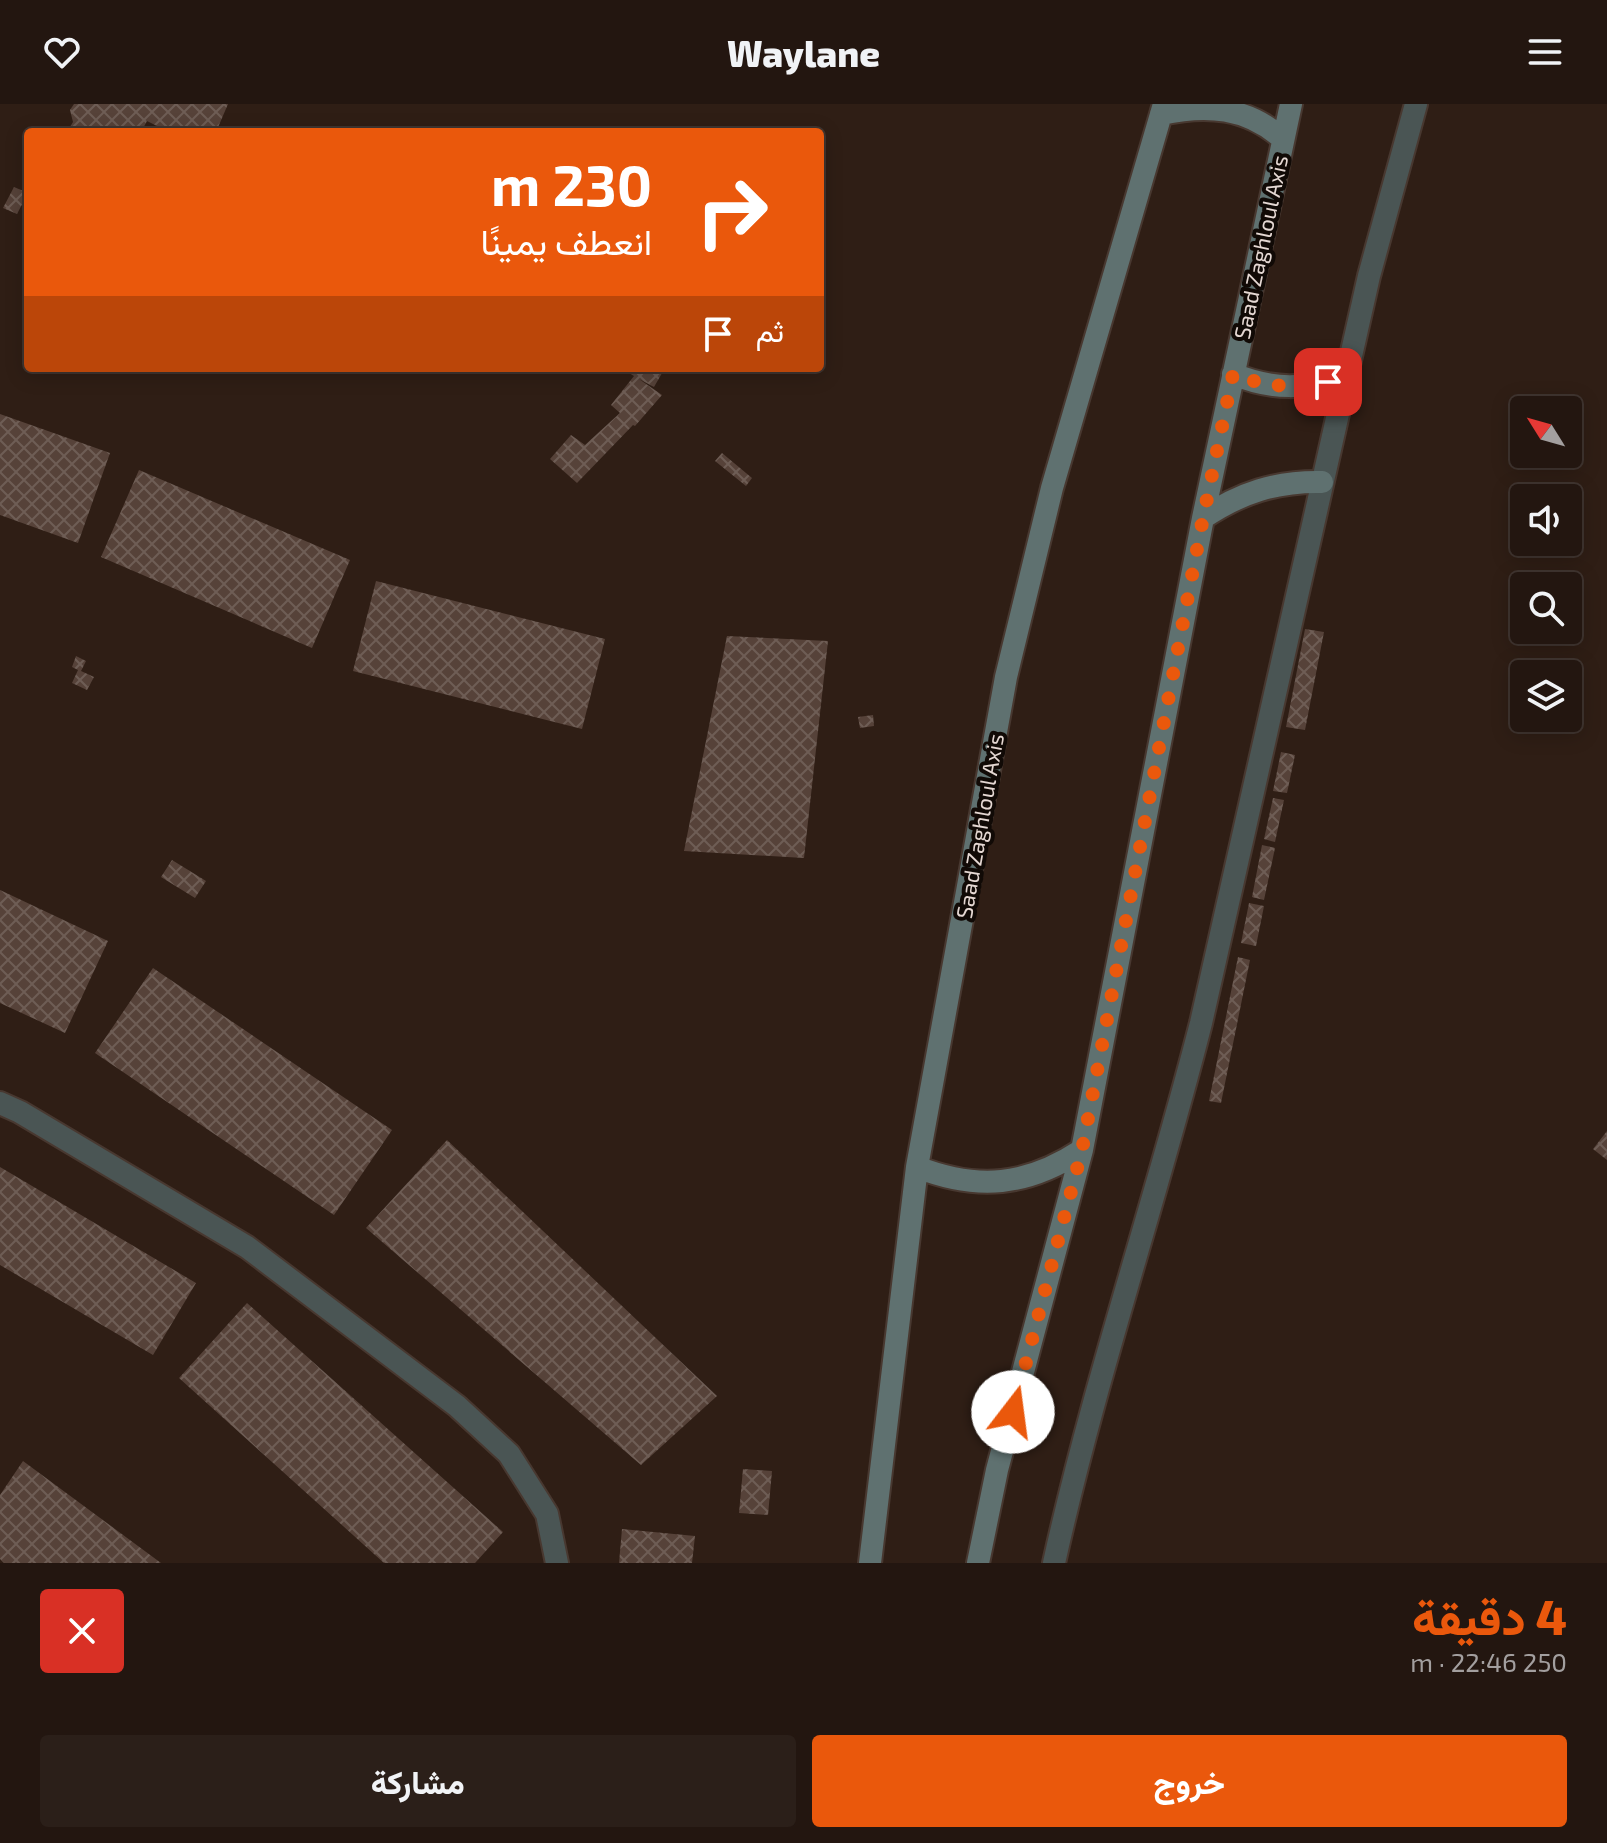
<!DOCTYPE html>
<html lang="ar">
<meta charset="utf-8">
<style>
:root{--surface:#231610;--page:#2b1f19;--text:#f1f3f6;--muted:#a39f9f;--line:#403530;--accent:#ea580c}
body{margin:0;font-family:"Exo 2",Vazirmatn,sans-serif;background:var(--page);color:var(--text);direction:rtl;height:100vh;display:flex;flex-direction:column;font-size:30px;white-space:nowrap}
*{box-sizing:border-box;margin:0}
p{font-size:26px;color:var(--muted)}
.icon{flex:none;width:44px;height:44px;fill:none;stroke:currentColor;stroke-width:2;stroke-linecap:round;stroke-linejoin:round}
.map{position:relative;height:1459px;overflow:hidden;direction:ltr}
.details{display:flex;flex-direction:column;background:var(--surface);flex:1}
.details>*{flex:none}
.guide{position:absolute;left:24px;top:24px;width:800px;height:244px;border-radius:8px;box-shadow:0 4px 20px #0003,0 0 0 2px var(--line);direction:rtl;background:#ea580c;color:#fff;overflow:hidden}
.needle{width:52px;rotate:307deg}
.buttons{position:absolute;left:1510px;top:292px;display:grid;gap:16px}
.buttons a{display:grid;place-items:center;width:72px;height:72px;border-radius:8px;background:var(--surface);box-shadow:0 4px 20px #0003,0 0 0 2px var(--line);font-size:40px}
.pin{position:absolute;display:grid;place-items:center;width:68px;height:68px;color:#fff;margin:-34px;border-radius:16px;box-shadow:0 4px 12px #0006}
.me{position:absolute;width:88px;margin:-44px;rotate:15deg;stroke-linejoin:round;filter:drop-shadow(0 0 6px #0008)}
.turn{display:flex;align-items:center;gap:28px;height:168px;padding:0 40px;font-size:36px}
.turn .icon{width:104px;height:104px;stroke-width:2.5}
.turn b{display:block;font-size:56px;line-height:68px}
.then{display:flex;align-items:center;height:76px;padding:0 40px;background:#0003;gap:16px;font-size:30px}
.round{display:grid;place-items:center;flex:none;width:84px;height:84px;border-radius:8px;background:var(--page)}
.head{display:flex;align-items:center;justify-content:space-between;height:136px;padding:0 40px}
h1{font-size:48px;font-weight:800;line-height:60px;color:var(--accent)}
.cta{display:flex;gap:16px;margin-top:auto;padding:16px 40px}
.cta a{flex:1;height:92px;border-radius:8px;background:var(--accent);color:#fff;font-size:32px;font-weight:800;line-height:92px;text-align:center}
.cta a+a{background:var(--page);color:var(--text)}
header{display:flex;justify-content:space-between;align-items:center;height:104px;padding:0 40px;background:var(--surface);font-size:36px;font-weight:800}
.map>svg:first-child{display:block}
.building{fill:url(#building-cross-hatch)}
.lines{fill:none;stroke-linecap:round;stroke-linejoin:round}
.minor-casing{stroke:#483830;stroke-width:26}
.tertiary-casing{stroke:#483830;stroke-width:26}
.secondary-casing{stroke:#483830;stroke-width:26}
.minor{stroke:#4a5554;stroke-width:22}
.tertiary{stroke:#4a5554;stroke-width:22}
.secondary{stroke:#5f7170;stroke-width:22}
.route{stroke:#ea580c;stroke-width:14;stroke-dasharray:0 25.2}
.labels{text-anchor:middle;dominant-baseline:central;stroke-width:8;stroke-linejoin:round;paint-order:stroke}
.street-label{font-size:22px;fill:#e5d8d3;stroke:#110a06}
</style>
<header><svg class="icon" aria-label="menu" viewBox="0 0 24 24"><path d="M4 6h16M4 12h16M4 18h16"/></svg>Waylane<svg class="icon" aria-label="heart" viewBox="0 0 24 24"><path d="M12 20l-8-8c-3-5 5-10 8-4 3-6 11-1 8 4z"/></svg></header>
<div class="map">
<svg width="1607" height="1459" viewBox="0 0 1607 1459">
<defs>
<pattern id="building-cross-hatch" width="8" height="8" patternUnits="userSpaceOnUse" patternTransform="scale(2)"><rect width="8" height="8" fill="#564239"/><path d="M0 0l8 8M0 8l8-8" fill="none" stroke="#6e5d55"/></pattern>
</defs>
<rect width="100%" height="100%" fill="#2f1e15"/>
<path class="building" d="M74 0H228L216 28H169L147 17 141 28H67L73 18 70 6Z
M14 83 28 89 17 110 3 104Z
M631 264H665L654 283 639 275 662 291 635 322 633 321 577 379 550 355 571 331 585 341 620 309 611 301 634 272 629 269Z
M0 310 110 349 78 439 0 411Z
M722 349 752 374 746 382 715 357Z
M139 366 350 456 312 544 101 453Z
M376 477 605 535 582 625 353 567Z
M1305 525 1324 528 1305 626 1286 623Z
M727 532 828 537 804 754 684 747Z
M76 552 86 557 81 567 94 573 87 586 72 579 78 566 72 563Z
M873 611 874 622 860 624 858 613Z
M1281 648 1295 651 1287 689 1273 687Z
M1273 694 1284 696 1275 738 1264 735Z
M1262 741 1275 744 1264 796 1252 793Z
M172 756 206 777 195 794 161 773Z
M0 786 108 837 65 929 0 899Z
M1249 799 1264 802 1256 842 1241 839Z
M1238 853 1250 856 1221 999 1209 997Z
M153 864 392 1026 334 1111 95 949Z
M1607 1027V1056L1593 1045Z
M447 1036 717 1292 641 1361 366 1124Z
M0 1063 196 1179 153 1251 0 1161Z
M247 1199 503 1428 475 1459H384L179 1274Z
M23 1357 161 1459H4L0 1455V1391Z
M743 1365 772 1367 768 1411 739 1409Z
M622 1425 695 1432 692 1459H619Z"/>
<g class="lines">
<defs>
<path id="minor" d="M0 999 20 1008 247 1143 457 1302 509 1350 547 1410 557 1459"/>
<path id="tertiary" d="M1054 1459C1094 1277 1155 1100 1201 919L1369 172 1416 0"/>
<path id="secondary" d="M1161 10C1207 0 1247 3 1283 35
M1233 270C1272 286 1307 286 1346 271
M1203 414C1240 389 1276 377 1322 378
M917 1063C978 1087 1027 1082 1082 1046
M870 1459 917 1063 1006 573 1052 384 1164 0
M978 1459 997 1366 1082 1046 1203 414 1291 0"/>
</defs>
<use href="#minor" class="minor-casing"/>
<use href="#tertiary" class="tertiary-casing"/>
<use href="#secondary" class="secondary-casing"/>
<use href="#minor" class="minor"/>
<use href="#tertiary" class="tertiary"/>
<use href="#secondary" class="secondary"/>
</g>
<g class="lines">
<path class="route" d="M1013 1308 1082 1046 1203 414 1233 270C1265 283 1294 285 1328 278"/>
</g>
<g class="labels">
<g class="street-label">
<text transform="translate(1260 143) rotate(-78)">Saad Zaghloul Axis</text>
<text transform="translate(979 722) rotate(-80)">Saad Zaghloul Axis</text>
</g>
</g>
</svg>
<div class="buttons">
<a><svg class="needle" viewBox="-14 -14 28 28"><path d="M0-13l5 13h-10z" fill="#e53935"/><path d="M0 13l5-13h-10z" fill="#a39f9f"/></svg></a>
<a><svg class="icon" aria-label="sound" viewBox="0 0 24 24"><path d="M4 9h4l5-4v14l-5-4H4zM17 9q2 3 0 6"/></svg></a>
<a><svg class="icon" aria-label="search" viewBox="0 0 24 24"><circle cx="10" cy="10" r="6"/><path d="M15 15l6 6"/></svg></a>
<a><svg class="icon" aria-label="layers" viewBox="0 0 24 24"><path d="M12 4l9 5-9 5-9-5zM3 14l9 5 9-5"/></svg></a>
</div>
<div class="pin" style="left:1328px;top:278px;background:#d93025"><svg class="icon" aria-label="arrive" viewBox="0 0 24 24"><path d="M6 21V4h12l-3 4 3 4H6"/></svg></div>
<svg class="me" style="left:1013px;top:1308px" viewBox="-20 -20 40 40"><circle r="19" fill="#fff"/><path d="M0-13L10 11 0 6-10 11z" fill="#ea580c"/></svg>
<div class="guide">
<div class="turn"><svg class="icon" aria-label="right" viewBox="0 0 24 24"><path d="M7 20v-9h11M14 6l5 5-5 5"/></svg><div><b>230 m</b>انعطف يمينًا</div></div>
<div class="then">ثم<svg class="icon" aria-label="arrive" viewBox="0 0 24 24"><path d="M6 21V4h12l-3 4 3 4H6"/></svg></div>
</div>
</div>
<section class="details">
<div class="head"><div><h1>4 دقيقة</h1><p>250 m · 22:46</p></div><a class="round" style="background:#d93025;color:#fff"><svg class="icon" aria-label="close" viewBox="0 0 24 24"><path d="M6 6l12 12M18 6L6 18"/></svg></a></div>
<div class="cta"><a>خروج</a><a>مشاركة</a></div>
</section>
